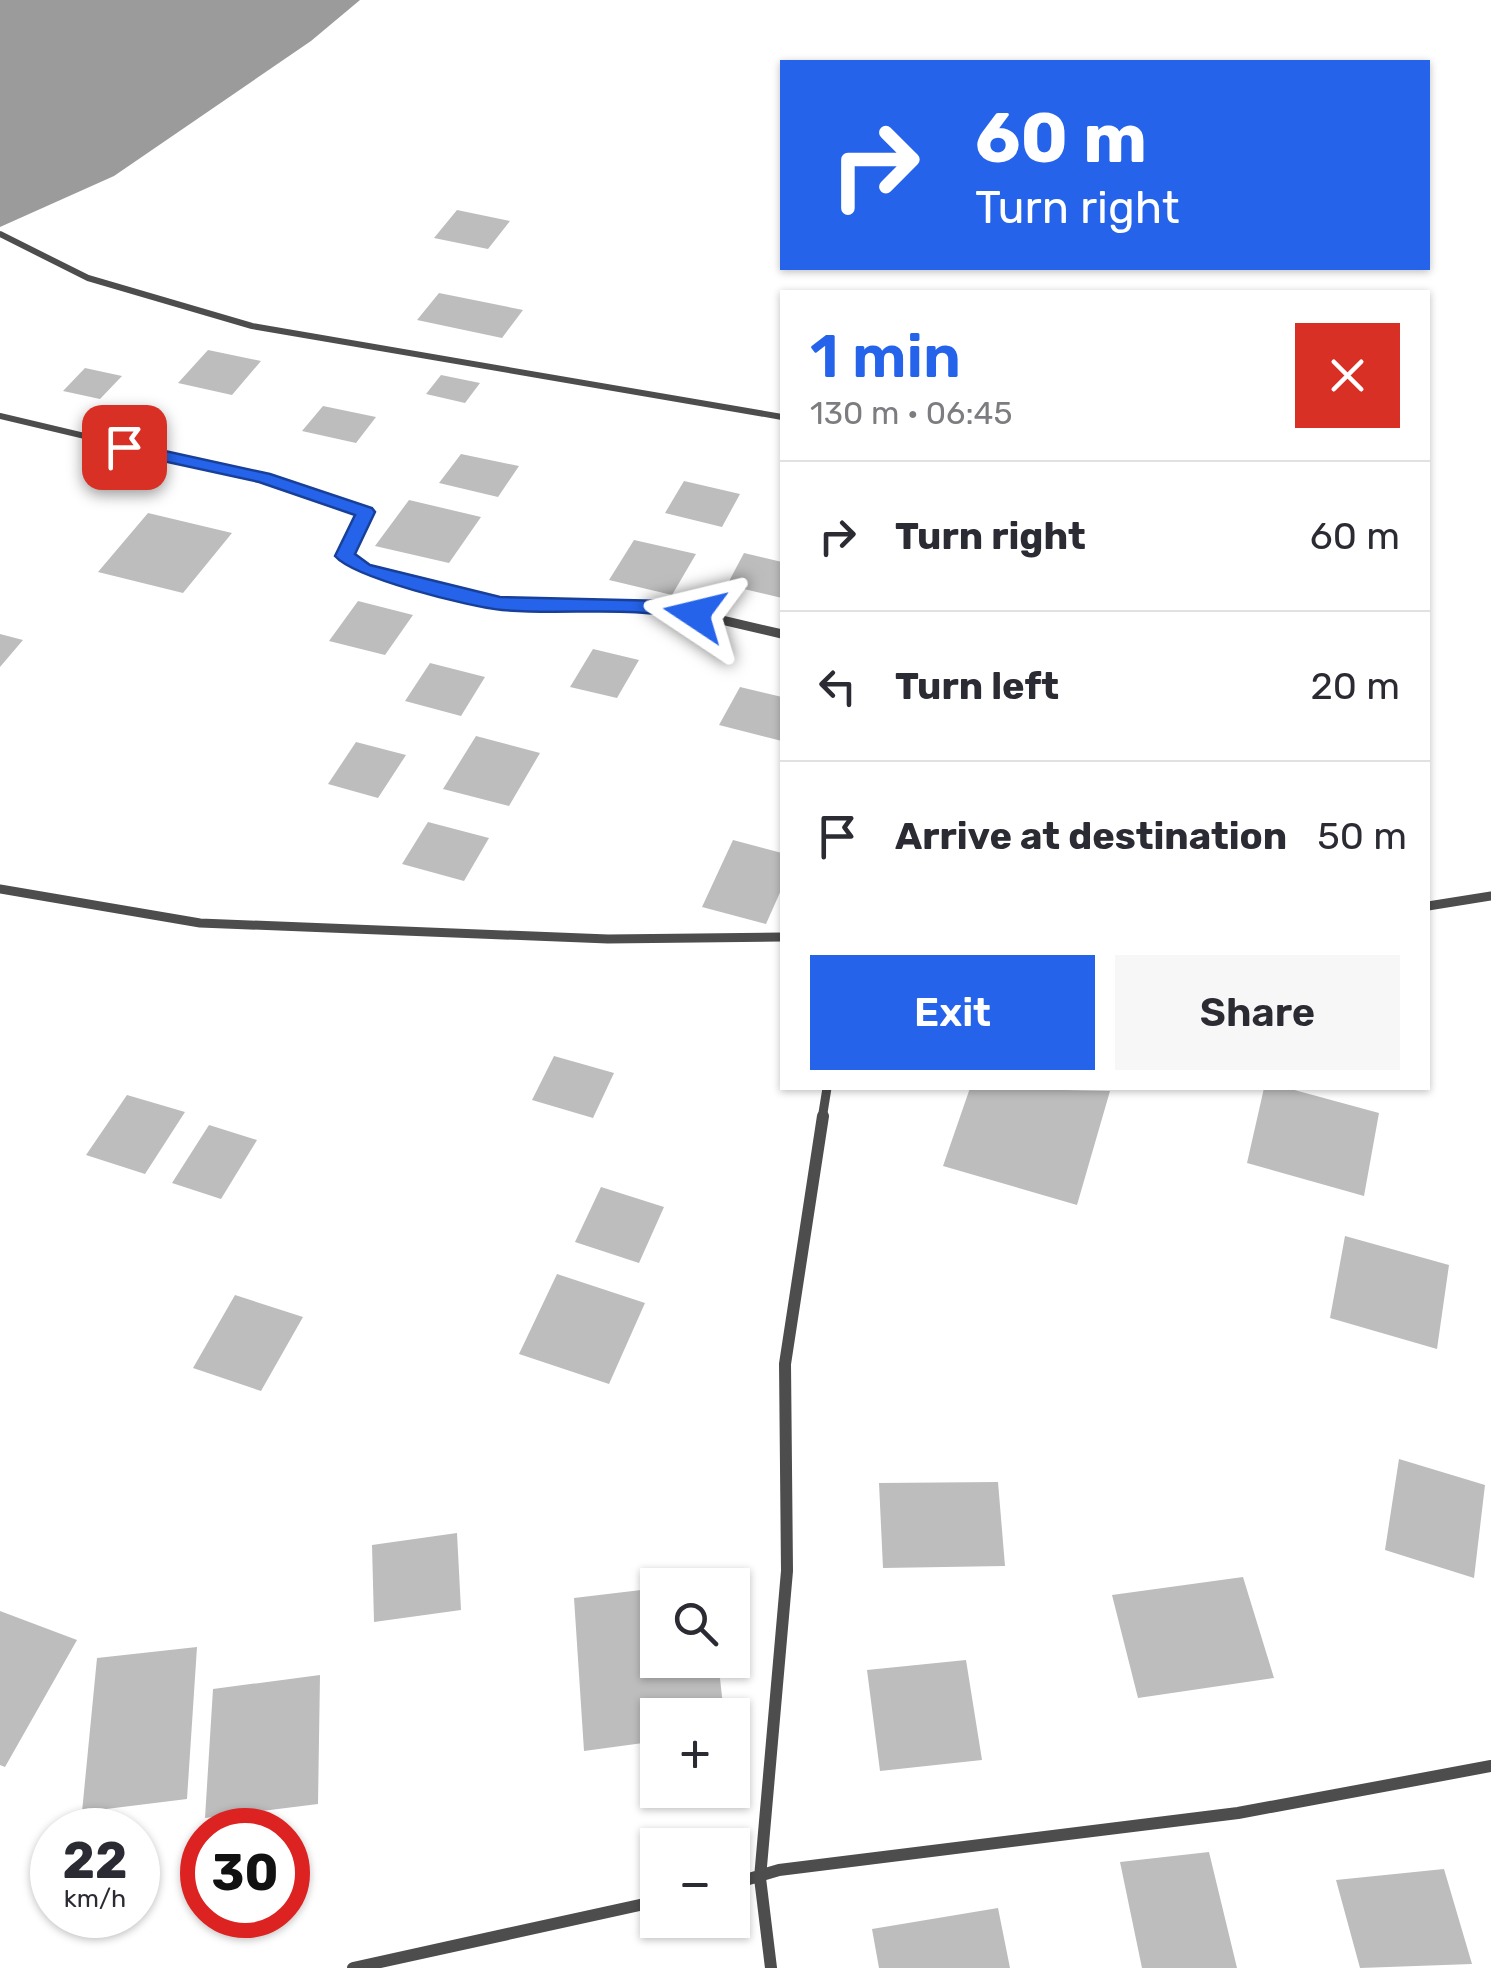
<!DOCTYPE html>
<meta charset="utf-8">
<style>
:root{--surface:#fff;--page:#f7f7f7;--text:#2b2b33;--muted:#7c7c81;--line:#e1e1e2;--accent:#2563eb}
body{margin:0;font-family:Rubik,sans-serif;background:var(--page);color:var(--text);height:100vh;display:flex;flex-direction:column;font-size:38px;white-space:nowrap}
*{box-sizing:border-box;margin:0}
p{font-size:32px;color:var(--muted)}
.icon{flex:none;width:55px;height:55px;fill:none;stroke:currentColor;stroke-width:2;stroke-linecap:round;stroke-linejoin:round}
.map{position:relative;flex:1;overflow:hidden}
.side{position:absolute;left:780px;top:290px;width:650px;height:800px;display:flex;flex-direction:column;background:var(--surface);border-radius:0px;box-shadow:0 2px 8px #0004}
.side>*{flex:none}
.hud{position:absolute;left:780px;top:60px;width:650px;height:210px;border-radius:0px;box-shadow:0 2px 8px #0004;background:#2563eb;color:#fff;overflow:hidden}
.fabs{position:absolute;left:640px;top:1568px;display:grid;gap:20px}
.fabs a{display:grid;place-items:center;width:110px;height:110px;border-radius:0px;background:var(--surface);box-shadow:0 2px 8px #0004;font-size:50px}
.speed{position:absolute;left:30px;top:1808px;display:flex;gap:20px;font-size:50px;font-weight:700;text-align:center}
.speed>*{display:grid;place-content:center;width:130px;height:130px;border-radius:50%;background:var(--surface);box-shadow:0 2px 8px #0004;line-height:1}
.speed small{font-size:25px;font-weight:400}
.speed .limit{border:15px solid #d22;background:#fff;color:#111}
.pin{position:absolute;display:grid;place-items:center;width:85px;height:85px;color:#fff;margin:-42px;border-radius:20px;box-shadow:0 5px 15px #0006}
.me{position:absolute;width:110px;margin:-55px;rotate:280deg;stroke-linejoin:round;filter:drop-shadow(0 0 8px #0008)}
.turn{display:flex;align-items:center;gap:35px;height:210px;padding:0 30px;font-size:45px}
.turn .icon{width:130px;height:130px;stroke-width:2.5}
.turn b{display:block;font-size:70px;line-height:85px}
.round{display:grid;place-items:center;flex:none;width:105px;height:105px;border-radius:0px;background:var(--page)}
.summary{display:flex;align-items:center;justify-content:space-between;height:170px;padding:0 30px}
h1{font-size:60px;font-weight:600;line-height:75px;color:var(--accent)}
.cta{display:flex;gap:20px;margin-top:auto;padding:20px 30px}
.cta a{flex:1;height:115px;border-radius:0px;background:var(--accent);color:#fff;font-size:40px;font-weight:600;line-height:115px;text-align:center}
.cta a+a{background:var(--page);color:var(--text)}
ul{padding:0;list-style:none}
li{display:flex;align-items:center;gap:30px;height:150px;padding:0 30px;border-top:2px solid var(--line)}
li div{flex:1}
li b{display:block;font-size:38px}
li em{font-style:normal}
.map>svg:first-child{display:block}
.water{fill:#9b9b9b}
.building{fill:#bdbdbd}
.lines{fill:none;stroke-linecap:round;stroke-linejoin:round}
.minor-far2{stroke:#4d4d4d;stroke-width:6}
.minor-far1{stroke:#4d4d4d;stroke-width:9}
.minor{stroke:#4d4d4d;stroke-width:12}
.route{fill:#2563eb;stroke:#184099;stroke-width:2.5}
</style>
<div class="map">
<svg width="1491" height="1968" viewBox="0 0 1491 1968">
<rect width="100%" height="100%" fill="#fff"/>
<path class="water" d="M0 0H360L311 41 114 176 0 227Z"/>
<path class="building" d="M457 210 510 221 488 249 434 238Z
M439 293 523 310 502 338 417 320Z
M208 350 261 361 232 395 178 383Z
M85 368 122 376 100 399 63 391Z
M441 375 480 383 465 403 426 394Z
M323 406 376 417 356 443 302 431Z
M461 454 519 466 498 497 439 483Z
M684 481 740 494 722 527 665 513Z
M409 500 481 517 449 563 375 546Z
M148 513 232 533 183 593 98 572Z
M634 540 696 554 672 595 609 580Z
M744 553 782 562V598L727 585Z
M358 601 413 615 385 655 329 641Z
M0 634 23 640 0 667Z
M593 649 639 660 617 698 570 687Z
M430 663 485 677 461 716 405 701Z
M740 687 782 697V741L719 725Z
M476 736 540 753 509 806 443 789Z
M356 742 406 755 378 798 328 784Z
M428 822 489 838 464 881 402 864Z
M733 840 782 853V888L766 924 702 907Z
M554 1056 614 1073 593 1118 532 1100Z
M970 1088 1110 1091 1077 1205 943 1166Z
M1264 1088H1287L1379 1113 1364 1196 1247 1163Z
M127 1095 185 1112 145 1174 86 1155Z
M209 1125 257 1140 221 1199 172 1183Z
M601 1187 664 1207 639 1263 575 1242Z
M1345 1236 1449 1265 1437 1349 1330 1318Z
M557 1274 645 1303 609 1384 519 1354Z
M235 1295 303 1317 261 1391 193 1368Z
M1399 1459 1485 1485 1474 1578 1385 1550Z
M998 1482 1005 1566 883 1568 879 1483Z
M457 1533 461 1610 374 1622 372 1545Z
M1243 1577 1274 1678 1138 1698 1112 1595Z
M658 1588V1660H718L724 1715H658V1741L584 1751 574 1598Z
M0 1611 77 1640 5 1767 0 1765Z
M197 1647 187 1799 82 1812 97 1658Z
M966 1660 982 1760 880 1771 867 1670Z
M320 1675 318 1804 205 1818 213 1689Z
M1209 1852 1237 1968H1142L1120 1862Z
M1444 1869 1472 1964 1360 1968 1336 1880Z
M998 1908 1010 1968H879L872 1929Z"/>
<g class="lines">
<path class="minor-far2" d="M0 234 88 278 252 326 782 417
M0 416 270 480"/>
<path class="minor-far1" d="M263 478 366 512 345 556 364 569 501 604 666 607 782 634
M0 889 200 923 608 939 782 937
M1428 906 1491 896
M822 1119 827 1088"/>
<path class="minor" d="M732 1884 779 1870 1238 1813 1491 1766
M353 1968 658 1901
M771 1968 760 1878 787 1571 785 1364 823 1116"/>
</g>
<path class="route" d="M124 442 270 474 372 508 375 512 355 554 370 565 500 597 666 601 705 614 695 621C631 604 567 616 502 610 470 607 354 578 335 556L355 515 259 482 117 451V443Z"/>
</svg>
<div class="fabs">
<a><svg class="icon" aria-label="search" viewBox="0 0 24 24"><circle cx="10" cy="10" r="6"/><path d="M15 15l6 6"/></svg></a>
<a>+</a>
<a>−</a>
</div>
<div class="speed"><div>22<small>km/h</small></div><div class="limit">30</div></div>
<div class="pin" style="left:124px;top:447px;background:#d93025"><svg class="icon" aria-label="arrive" viewBox="0 0 24 24"><path d="M6 21V4h12l-3 4 3 4H6"/></svg></div>
<svg class="me" style="left:695px;top:614px" viewBox="-20 -20 40 40"><path d="M0-17L14 15 0 8-14 15z" fill="#2563eb" stroke="#fff" stroke-width="4"/></svg>
<div class="hud">
<div class="turn"><svg class="icon" aria-label="right" viewBox="0 0 24 24"><path d="M7 20v-9h11M14 6l5 5-5 5"/></svg><div><b>60 m</b>Turn right</div></div>
</div>
<section class="side">
<div class="summary"><div><h1>1 min</h1><p>130 m · 06:45</p></div><a class="round" style="background:#d93025;color:#fff"><svg class="icon" aria-label="close" viewBox="0 0 24 24"><path d="M6 6l12 12M18 6L6 18"/></svg></a></div>
<ul>
<li><svg class="icon" aria-label="right" viewBox="0 0 24 24"><path d="M7 20v-9h11M14 6l5 5-5 5"/></svg><div><b>Turn right</b></div><em>60 m</em></li>
<li><svg class="icon" aria-label="left" viewBox="0 0 24 24"><path d="M17 20v-9H6M10 6l-5 5 5 5"/></svg><div><b>Turn left</b></div><em>20 m</em></li>
<li><svg class="icon" aria-label="arrive" viewBox="0 0 24 24"><path d="M6 21V4h12l-3 4 3 4H6"/></svg><div><b>Arrive at destination</b></div><em>50 m</em></li>
</ul>
<div class="cta"><a>Exit</a><a>Share</a></div>
</section>
</div>
